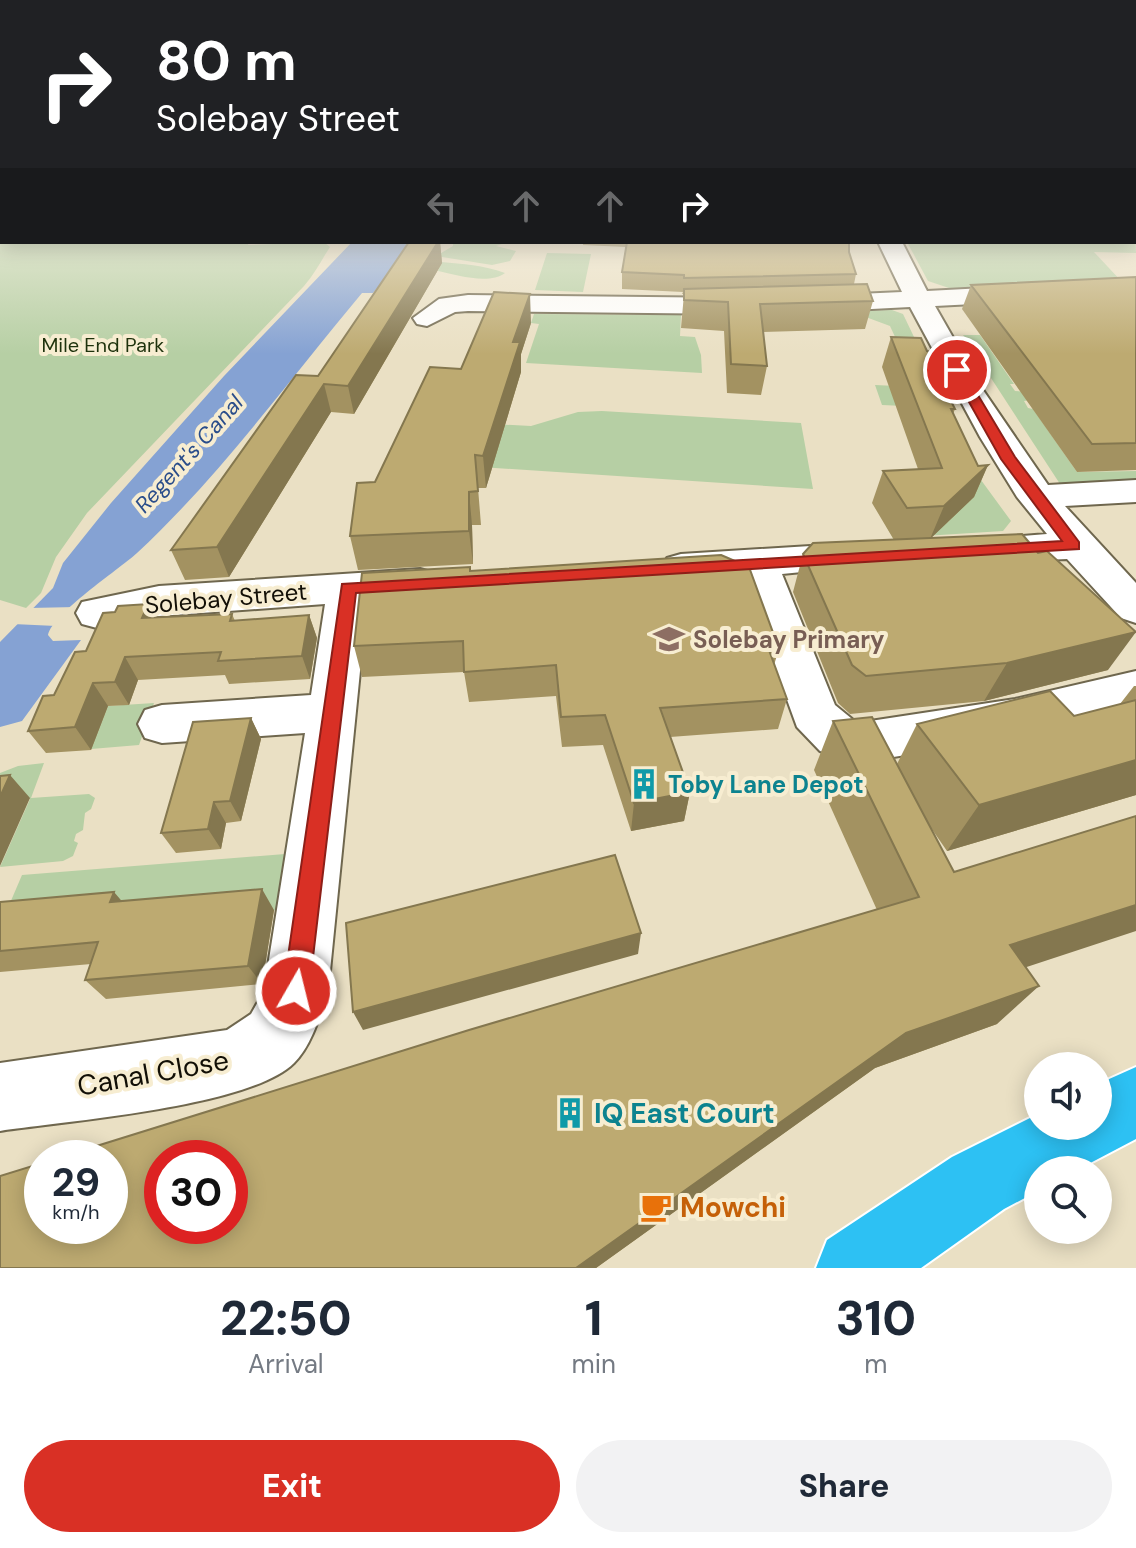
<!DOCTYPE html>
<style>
:root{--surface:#fff;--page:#f2f2f3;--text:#1f2937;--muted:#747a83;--accent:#d93025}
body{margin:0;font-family:"DM Sans",sans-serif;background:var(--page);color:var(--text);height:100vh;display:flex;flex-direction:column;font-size:30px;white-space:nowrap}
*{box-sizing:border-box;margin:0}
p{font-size:26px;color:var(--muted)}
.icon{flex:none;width:44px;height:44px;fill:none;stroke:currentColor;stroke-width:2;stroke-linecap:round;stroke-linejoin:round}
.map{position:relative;height:1268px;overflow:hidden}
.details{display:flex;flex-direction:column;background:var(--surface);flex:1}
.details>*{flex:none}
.guide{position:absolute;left:0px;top:0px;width:1136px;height:244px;box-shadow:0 4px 20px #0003;background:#202124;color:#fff;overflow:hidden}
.buttons{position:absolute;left:1024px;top:1052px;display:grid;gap:16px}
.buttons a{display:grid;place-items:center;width:88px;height:88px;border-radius:50%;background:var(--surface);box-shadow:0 4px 20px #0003;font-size:40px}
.speed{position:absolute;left:24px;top:1140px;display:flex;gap:16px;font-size:40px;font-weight:700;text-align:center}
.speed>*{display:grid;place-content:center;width:104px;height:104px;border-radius:50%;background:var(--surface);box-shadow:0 4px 20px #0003;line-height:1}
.speed small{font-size:20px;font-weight:400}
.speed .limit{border:12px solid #d22;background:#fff;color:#111}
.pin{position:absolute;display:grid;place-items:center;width:68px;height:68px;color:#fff;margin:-34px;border:4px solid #fff;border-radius:50%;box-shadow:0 2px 8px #0007}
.me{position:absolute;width:88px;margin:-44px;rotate:8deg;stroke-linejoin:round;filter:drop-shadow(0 0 6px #0008)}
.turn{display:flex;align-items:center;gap:28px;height:168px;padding:0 24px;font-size:36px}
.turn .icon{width:104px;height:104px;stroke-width:2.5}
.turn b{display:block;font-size:56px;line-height:68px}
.lanes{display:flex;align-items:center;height:76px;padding:0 24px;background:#0003;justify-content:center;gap:40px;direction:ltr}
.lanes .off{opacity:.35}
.eta{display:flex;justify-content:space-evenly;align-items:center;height:136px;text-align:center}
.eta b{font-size:48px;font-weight:800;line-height:56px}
.button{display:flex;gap:16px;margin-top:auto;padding:16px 24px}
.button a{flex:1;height:92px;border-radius:48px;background:var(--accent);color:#fff;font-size:32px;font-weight:800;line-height:92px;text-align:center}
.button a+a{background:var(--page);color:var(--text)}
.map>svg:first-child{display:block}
.green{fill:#b6cfa4}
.water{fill:#85a2d3}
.pier{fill:#eae0c4}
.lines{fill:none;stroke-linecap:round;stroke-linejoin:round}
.minor-casing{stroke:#6f674e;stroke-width:4}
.highway-casing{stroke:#fff;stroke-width:4}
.minor{fill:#fff;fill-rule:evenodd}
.highway{fill:#2dc1f3;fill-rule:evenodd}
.wall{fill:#a39261}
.shaded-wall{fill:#84774f}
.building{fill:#bdaa71;stroke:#84774f;stroke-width:2;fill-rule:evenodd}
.route{fill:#d93025;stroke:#8d1f18;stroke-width:2}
.labels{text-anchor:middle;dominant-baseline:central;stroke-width:8;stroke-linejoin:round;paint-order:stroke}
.far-park-label{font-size:20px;fill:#1e320c;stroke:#f7edd1}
.far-water-label{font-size:22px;font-style:italic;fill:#2a4d8a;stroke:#f7edd1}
.street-label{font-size:24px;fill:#120f06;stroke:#f7edd1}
.education-label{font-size:24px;font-weight:bold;fill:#785e54;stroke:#f7edd1;text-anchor:start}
.culture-label{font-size:24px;font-weight:bold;fill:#0d838f;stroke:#f7edd1;text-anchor:start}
.near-street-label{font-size:28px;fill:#120f06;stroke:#f7edd1}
.near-culture-label{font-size:28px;font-weight:bold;fill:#0d838f;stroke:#f7edd1;text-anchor:start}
.near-food-label{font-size:28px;font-weight:bold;fill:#c56008;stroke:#f7edd1;text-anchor:start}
</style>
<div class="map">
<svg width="1136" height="1268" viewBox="0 0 1136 1268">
<rect width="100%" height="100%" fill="#eae0c4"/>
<path class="green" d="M0 176 2 242H249L248 245 324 242 330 247C322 259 316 272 304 286L87 513 56 557 41 593 26 608 0 600Z
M1134 179 1136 253 1094 252 1123 283 958 291 928 281 907 242H1134Z
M453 242H508L496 246 516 251 510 261 492 265 436 256 453 246Z
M547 253 591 254 583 292 535 290Z
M441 262C463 264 483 265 505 273 489 285 456 275 438 271Z
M892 310 903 314 948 408 882 405 875 385 918 387 890 326 863 316 773 313Z
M534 314 681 315 680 336 695 337 701 355 702 373 526 363 539 324 531 323Z
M963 335H980L1014 384H1010L1015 391 1026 392 1031 400 1024 401 1028 408 1033 409 1077 472 1136 471V482L1060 484Z
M602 411 801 423 813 489 405 462 470 423 531 426 578 412Z
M981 480 1011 521 1003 531 893 538 886 526 948 522Z
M154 703 139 745 91 749 108 706Z
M44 763 31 798 89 794 95 798 91 809 85 813 83 830 76 834 74 841 78 843 73 856 63 861 0 867 30 799 0 801V773L18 766Z
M285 854 277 910 129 923 1 924 22 875Z"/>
<path class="water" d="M352 242H415L373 293H362C290 379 219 477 137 553 117 571 53 613 48 635L53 641 81 640 22 721 0 727V642L53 588 63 563 111 503 224 376Z"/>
<path class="pier" d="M76 607 56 626 13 624 29 608Z"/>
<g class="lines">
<defs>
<path id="minor" d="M878 242H902L927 291 1136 280V296L935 306 983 390 1048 485 1136 480V502L1065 506 1136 583V623L1121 618 1067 559 972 563 958 559 952 550 958 541 1047 534 1017 497 980 437 910 307 814 312 805 310 801 304 805 298 814 296 902 292Z
M468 295 741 298 750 300 754 306 750 312 741 314 468 311 455 312 427 326 417 324 413 318 439 299Z
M859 543 873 547 879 556 873 565 782 574 835 705 857 723 1015 699 1136 671V707L1015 737 857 763 820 751 797 727 742 576 681 580 667 576 661 567 667 558 681 554Z
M420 569 435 573 441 583 435 593 367 601 328 991C320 1015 312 1045 294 1063 250 1107 67 1121 0 1131V1063L227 1030 251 1014 264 991 305 733 162 743 145 738 138 724 145 710 162 705 311 695 325 604 159 616 97 628 82 624 76 613 82 602 159 586Z"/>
<path id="highway" d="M1136 1067V1139L1077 1170H1038V1191L1004 1209 921 1268H816L827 1240 952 1157 1038 1114V1126H1098V1084Z"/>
</defs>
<use href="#minor" class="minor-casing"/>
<use href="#highway" class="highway-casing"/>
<use href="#minor" class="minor"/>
<use href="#highway" class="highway"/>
</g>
<path class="wall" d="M409 242H440L442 263 354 414 331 412 229 577 185 580 171 550 318 376Z
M583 242H849V252L856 274 854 284 873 301 865 329 763 332 767 366 761 395 727 393 724 331 681 328 684 294H682L683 292 622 289V272L626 247 583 245Z
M1136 277V470L1077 472 962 309 971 285Z
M531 323 521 354V372L486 488H478L481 525H472L473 564 358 570 350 536 375 482 461 369Z
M891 337 950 392 948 396 955 409 953 414 978 466 988 465 974 497 931 538 1108 670 984 701 850 714 838 703 793 592 803 554 894 540 872 503 883 471 918 469 882 367Z
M470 571 779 649 774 665 787 699 778 729 670 737 690 792 684 821 631 831 603 745 562 747 556 696 469 702 464 672 362 677 354 646Z
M148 604 156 618 232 614 235 621 309 615 317 638 310 679 229 684 225 675 138 680 129 705 108 706 91 750 46 753 28 731 115 612Z
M1134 686H1136V795L947 851 929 825 954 872 1025 967 997 1024 875 1068 596 1268H0L877 910 814 770 833 721 897 764 917 724 1074 716 1120 704Z
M251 718 261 739 241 821 226 823 221 849 176 853 161 833Z
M122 901 274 910 262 984 106 999 85 980 91 964 0 972V902Z"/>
<path class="shaded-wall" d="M438 242H440L442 263 354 414 348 386Z
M530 294 531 323 521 354V372L486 488 483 456 513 342Z
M324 384 331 412 229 577 217 547Z
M988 465 974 497 930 539 944 506Z
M469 492 472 525 473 564 469 531Z
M148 604 161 627 142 618Z
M309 615 317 638 310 679 302 656Z
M1136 632 1108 670 984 701 1007 663Z
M125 657 138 680 129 705 115 682Z
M93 683 108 706 91 750 75 727Z
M251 718 261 739 241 821 230 801Z
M1136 760V795L947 851 979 805Z
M10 775 30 798 0 866V797Z
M690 792 684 821 631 831 634 803Z
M214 802 226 823 221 849 208 829Z
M262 889 274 910 262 984 248 966Z
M114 892 132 913 110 902Z
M1136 905V931L972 985 1010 945Z
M641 933 638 954 363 1030 353 1012Z
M1039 986 997 1024 875 1068 596 1268H576L906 1033Z"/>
<path class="building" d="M409 242H438L348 386 324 384 217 547 171 550 296 375 318 376Z
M627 242H849V252L856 274 684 278V275L622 272Z
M1136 277V443L1092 444 971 285Z
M867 284 873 301 760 304 767 366 731 364 728 302 684 300V289Z
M494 292 530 294 513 342H520L483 456 475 455 478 491 469 492V531L350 536 357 483 375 482 430 367 461 369Z
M891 337 921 338 927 351 932 352 950 392 947 393 955 409H951L978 466 988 465 944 506 907 508 883 471 942 468Z
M1022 534 1038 553 1047 551 1136 632 1007 663 866 676 852 665 803 554 813 543Z
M721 555 749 567 779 649 769 650 787 699 660 708 690 792 634 803 605 715 561 717 556 665 464 672 463 641 354 646 362 573 470 567V571Z
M148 604 142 618 232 614 230 621 309 615 302 656 218 661 221 652 125 657 115 682 93 683 75 727 28 731 43 696 54 695 75 652 86 651 103 613 115 612 118 606Z
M1050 691 1074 716 1136 700V760L979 805 917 724Z
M872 717 954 872 1136 816V905L1010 945 1039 986 906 1033 576 1268H0V1176L42 1163V1226H110V1158H58L469 1030 919 897 833 721ZM162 1158H230V1226H162Z
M251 718 230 801 214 802 208 829 161 833 193 722Z
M10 775 0 797V776Z
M615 855 641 933 353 1012 346 923Z
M262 889 248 966 85 980 98 942 0 951V902L114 892 110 902Z"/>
<linearGradient id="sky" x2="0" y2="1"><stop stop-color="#80ade0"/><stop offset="0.5" stop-color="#f6f1e4"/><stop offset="1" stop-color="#f6f1e4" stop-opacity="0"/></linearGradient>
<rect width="1136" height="354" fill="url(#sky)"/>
<path class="route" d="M957 367 963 370 1015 457 1079 542V549L356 593 309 991 305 1000 296 1004 287 1000 283 991 342 584 1062 541 1001 459 951 370Z"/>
<defs>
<symbol id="school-bare" viewBox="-9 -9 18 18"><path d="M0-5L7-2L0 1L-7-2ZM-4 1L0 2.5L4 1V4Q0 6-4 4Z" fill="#8d6e63" stroke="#f7edd1" stroke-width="2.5" paint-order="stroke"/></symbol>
<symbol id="building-bare" viewBox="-9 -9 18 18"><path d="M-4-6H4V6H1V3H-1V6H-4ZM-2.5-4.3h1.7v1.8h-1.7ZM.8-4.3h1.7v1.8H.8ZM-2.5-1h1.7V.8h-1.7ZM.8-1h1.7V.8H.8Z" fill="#0f9aa8" stroke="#f7edd1" stroke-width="2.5" paint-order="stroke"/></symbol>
<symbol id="cafe-bare" viewBox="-9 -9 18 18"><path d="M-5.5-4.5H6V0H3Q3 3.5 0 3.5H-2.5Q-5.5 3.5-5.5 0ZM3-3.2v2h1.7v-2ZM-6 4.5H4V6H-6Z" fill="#e8710a" stroke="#f7edd1" stroke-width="2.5" paint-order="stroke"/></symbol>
</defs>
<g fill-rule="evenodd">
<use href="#school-bare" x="647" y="617" width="44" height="44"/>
<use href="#building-bare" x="622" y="762" width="44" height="44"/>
<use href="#building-bare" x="548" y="1091" width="44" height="44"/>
<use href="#cafe-bare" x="634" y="1185" width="44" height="44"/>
</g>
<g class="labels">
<g class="far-park-label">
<text x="103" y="345">Mile End Park</text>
</g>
<g class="far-water-label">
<text transform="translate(189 454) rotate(-48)">Regent's Canal</text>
</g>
<g class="street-label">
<text transform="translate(226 598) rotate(-5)">Solebay Street</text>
</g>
<g class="education-label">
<text x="693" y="639">Solebay Primary</text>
</g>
<g class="culture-label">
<text x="668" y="784">Toby Lane Depot</text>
</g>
<g class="near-street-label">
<text transform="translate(153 1073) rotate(-10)">Canal Close</text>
</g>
<g class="near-culture-label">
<text x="594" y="1113">IQ East Court</text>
</g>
<g class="near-food-label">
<text x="680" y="1207">Mowchi</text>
</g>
</g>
</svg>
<div class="buttons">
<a><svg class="icon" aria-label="sound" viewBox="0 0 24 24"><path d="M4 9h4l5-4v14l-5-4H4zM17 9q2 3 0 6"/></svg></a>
<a><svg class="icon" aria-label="search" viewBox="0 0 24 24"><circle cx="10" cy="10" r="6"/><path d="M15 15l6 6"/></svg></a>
</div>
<div class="speed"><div>29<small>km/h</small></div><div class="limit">30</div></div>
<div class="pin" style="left:957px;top:370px;background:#d93025"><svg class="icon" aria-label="arrive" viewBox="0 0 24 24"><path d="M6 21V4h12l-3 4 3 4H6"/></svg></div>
<svg class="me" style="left:296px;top:991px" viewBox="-20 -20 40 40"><circle r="17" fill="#d93025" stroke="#fff" stroke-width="3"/><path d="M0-11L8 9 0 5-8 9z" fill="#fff"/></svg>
<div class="guide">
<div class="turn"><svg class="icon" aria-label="right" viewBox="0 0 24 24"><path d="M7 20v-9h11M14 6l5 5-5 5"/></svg><div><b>80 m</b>Solebay Street</div></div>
<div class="lanes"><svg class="icon off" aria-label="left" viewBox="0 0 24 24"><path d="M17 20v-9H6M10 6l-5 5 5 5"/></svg><svg class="icon off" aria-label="ahead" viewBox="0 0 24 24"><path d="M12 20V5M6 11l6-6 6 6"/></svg><svg class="icon off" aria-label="ahead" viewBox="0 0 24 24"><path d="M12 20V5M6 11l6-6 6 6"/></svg><svg class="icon" aria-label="right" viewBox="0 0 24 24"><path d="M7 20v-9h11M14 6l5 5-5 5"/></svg></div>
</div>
</div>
<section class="details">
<div class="eta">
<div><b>22:50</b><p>Arrival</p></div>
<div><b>1</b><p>min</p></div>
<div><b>310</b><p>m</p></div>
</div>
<div class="button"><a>Exit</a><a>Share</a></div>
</section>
